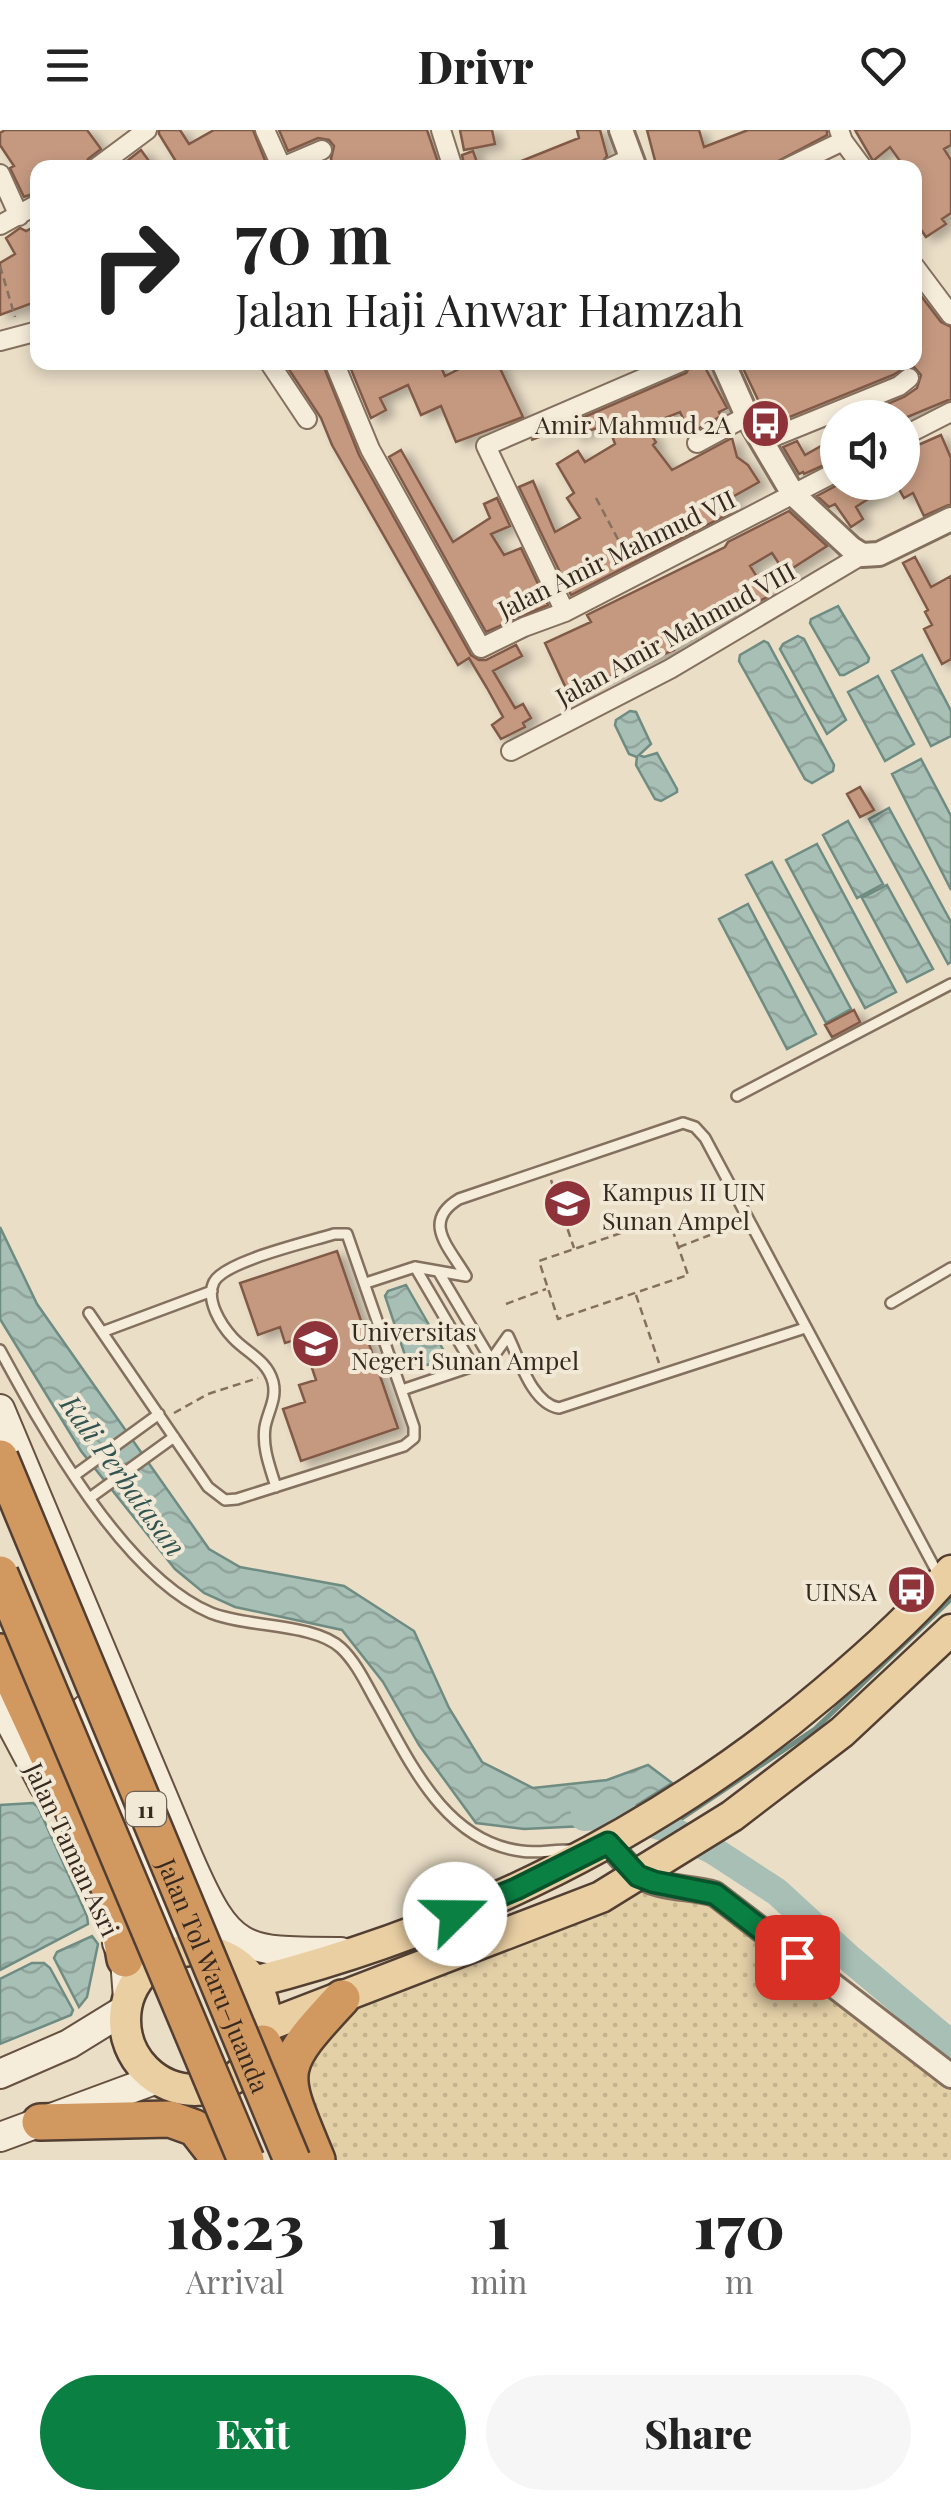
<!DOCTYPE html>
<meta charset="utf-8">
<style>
:root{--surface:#fff;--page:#f6f6f6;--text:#222;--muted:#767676;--accent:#0b8043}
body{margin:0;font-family:"Playfair Display",serif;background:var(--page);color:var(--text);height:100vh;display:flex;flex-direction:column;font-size:38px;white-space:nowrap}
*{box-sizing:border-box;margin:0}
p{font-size:32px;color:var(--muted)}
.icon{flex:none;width:55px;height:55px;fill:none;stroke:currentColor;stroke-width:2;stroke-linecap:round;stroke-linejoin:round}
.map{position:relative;height:2030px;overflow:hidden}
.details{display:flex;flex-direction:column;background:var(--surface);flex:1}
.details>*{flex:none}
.banner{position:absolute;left:30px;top:30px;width:892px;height:210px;border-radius:20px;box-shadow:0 5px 15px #0003;background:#fff;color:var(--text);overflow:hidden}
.tools{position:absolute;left:820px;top:270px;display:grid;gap:20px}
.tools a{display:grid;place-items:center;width:100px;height:100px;border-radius:50%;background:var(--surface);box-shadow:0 5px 15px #0003;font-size:50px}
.pin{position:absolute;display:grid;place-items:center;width:85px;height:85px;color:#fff;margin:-42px;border-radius:20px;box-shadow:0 5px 15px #0006}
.me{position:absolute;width:110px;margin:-55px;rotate:68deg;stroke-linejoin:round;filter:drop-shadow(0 0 8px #0008)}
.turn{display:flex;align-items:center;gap:35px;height:210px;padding:0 40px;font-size:45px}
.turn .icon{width:130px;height:130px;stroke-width:2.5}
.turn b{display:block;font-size:70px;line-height:85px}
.eta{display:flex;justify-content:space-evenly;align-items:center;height:170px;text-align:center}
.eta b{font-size:60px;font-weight:800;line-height:70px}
.primary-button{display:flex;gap:20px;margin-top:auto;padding:20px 40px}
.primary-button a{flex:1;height:115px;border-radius:60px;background:var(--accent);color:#fff;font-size:40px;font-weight:800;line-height:115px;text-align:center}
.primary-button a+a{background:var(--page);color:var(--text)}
header{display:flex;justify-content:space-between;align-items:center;height:130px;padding:0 40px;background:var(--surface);font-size:45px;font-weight:800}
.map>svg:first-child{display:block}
.sand{fill:url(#sand-dots)}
.water{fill:url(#water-waves);stroke:#6f8c83;stroke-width:2.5}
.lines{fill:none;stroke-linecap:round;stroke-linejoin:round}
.stream{stroke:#6f8c83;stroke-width:5}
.river{stroke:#a8bfb6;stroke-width:28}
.building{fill:#c59980;stroke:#815a46;stroke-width:2.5;filter:url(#shadow)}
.service-casing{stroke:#84705e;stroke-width:14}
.minor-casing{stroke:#84705e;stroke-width:22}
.tertiary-casing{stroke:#84705e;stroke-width:28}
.secondary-casing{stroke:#665141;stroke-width:32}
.primary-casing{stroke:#533f32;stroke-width:35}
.motorway-casing{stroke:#533f32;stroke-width:40}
.path{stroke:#84705e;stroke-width:2.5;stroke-dasharray:8 5;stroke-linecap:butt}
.service{stroke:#f6ecda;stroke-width:9}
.minor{stroke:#f6ecda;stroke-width:18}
.tertiary{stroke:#f6ecda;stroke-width:22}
.secondary{stroke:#f6ecda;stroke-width:28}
.primary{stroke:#eacfa3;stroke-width:30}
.motorway{stroke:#d19860;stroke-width:35}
.motorway-bridge-casing{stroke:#533f32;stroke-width:40;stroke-linecap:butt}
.motorway-bridge{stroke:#d19860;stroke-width:35}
.route-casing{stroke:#07532c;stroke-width:25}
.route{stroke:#0b8043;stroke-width:18}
.labels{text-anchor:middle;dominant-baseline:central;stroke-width:8;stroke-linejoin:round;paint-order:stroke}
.shield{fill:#f2e8d6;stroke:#6e6257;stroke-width:2.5}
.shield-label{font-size:22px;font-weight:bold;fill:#362920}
.poi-label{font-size:25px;fill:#362920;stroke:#f2e8d6;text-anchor:end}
.street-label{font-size:25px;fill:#362920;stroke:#f2e8d6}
.water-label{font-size:28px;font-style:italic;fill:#315450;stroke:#f2e8d6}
</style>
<header><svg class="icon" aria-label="menu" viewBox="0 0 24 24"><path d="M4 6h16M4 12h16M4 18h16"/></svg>Drivr<svg class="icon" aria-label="heart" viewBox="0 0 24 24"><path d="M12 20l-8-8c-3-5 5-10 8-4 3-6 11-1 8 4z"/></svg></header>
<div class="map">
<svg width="951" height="2030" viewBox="0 0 951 2030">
<defs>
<pattern id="sand-dots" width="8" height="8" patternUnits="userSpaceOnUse" patternTransform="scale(2.5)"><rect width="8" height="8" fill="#e4d0a7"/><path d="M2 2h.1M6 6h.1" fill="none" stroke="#c4b38f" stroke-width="1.8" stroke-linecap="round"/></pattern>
<pattern id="water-waves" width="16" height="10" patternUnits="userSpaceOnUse" patternTransform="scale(2.5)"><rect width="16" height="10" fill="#a8bfb6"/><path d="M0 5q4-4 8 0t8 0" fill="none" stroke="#91a49c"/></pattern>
<filter id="shadow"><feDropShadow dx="8" dy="4.5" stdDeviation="5" flood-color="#0004"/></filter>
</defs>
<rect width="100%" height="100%" fill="#eadec7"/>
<path class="sand" d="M638 1745 696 1758 951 1946V2030H333L313 1966 291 1932 342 1868Z"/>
<path class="water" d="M838 476 869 528 868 532 844 545H840L810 493 811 489Z
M798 506 804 509 846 590 827 604 780 519 783 514Z
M764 511 768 513 834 635 833 641 812 653 805 649 739 531 740 525Z
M922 525 951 581V606L931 616 892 541Z
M878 546 914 614 885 631 848 562Z
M630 581 636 582 651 614 639 625 644 627 657 623 677 659V662L661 671 655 669 636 635 637 627 629 624 615 595 616 590Z
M921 629 951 686V760L892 644Z
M889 678 951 792V832L948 834 869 689Z
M848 691 883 754 857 768 823 705Z
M817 714 896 862 865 878 786 730Z
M772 732 851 879 826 893 746 745Z
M887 755 933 839 907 852 862 768Z
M748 774 816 904 787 919 719 789Z
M0 1097 37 1174 209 1419 240 1437 344 1456 414 1501 449 1578 482 1632 533 1658 607 1650 648 1635 672 1653 605 1695 524 1699 476 1693 419 1615 383 1552 342 1500 235 1477 204 1463 175 1439 81 1321 0 1189Z
M406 1155 448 1228 415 1239 409 1237 385 1166 388 1161Z
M33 1673 38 1677 87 1786 88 1794 0 1840V1675Z
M92 1806 98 1814 87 1867 79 1877 54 1828 57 1822Z
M32 1833H44L50 1838 73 1880 71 1885 0 1914V1849Z"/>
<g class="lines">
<path class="stream" d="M667 1698 815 1599 951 1469"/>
<path class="river" d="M584 1687 614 1684 667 1698 714 1721 777 1762 850 1829 951 1914"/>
</g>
<path class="building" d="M5 0H87L101 19 88 29 84 38H38V62L24 67 10 38 14 36 0 15V3Z
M159 0H180L189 14 214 0H253L268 38H180L159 4Z
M279 0H427L440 38H334L331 29 334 16 329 10 318 8 288 21Z
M460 0H492L495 14 464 20Z
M577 0H600L607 26 598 38H504L579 8Z
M647 0H699L704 17 748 0H827V5L765 38H657Z
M855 0H951V15L944 19 951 30V83L942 89 946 94 926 107 915 91V38H905L890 17 873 31Z
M141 20 154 38H118Z
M473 21 479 38H465L462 25Z
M38 95V171L0 185V133L15 124 6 108 20 98 26 101Z
M915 158 941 192 951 197V269L905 288H855L904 267 917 258 921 245 914 237 908 236 893 245 770 295 740 232H915Z
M284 232H322L359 325 471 525 479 530H486L516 515 522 526 493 541 515 578 523 574 531 588 523 593 525 597 501 609 492 595 503 587 487 558 469 528 458 535 332 315 321 288Z
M348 232H439L445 246 473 232H497L523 287 456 312 441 276 421 285 408 255 380 268 386 280 371 288Z
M693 232H702L727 278 719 282 721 286 690 303 680 282 645 296 656 312 653 315 672 340 732 308 737 327 748 335 759 352 729 369 736 380 571 465 519 357 533 351 555 402 580 388 567 368 574 363 557 334 578 321 585 332 615 314 608 294 575 306 571 295 531 310 686 243Z
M838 294V329L804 344 803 342 799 344 783 317 797 311 805 325 835 308 830 297Z
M941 305 951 328V374L924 386 913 363 904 368 895 352H902V322Z
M401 320 453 412 490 388 484 374 497 368 510 396 491 404 504 425 521 418 548 475 486 502 389 327Z
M843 352H894L856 377 863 389 851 397 835 374 829 377 817 366Z
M789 381 827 416 785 443 772 423 750 436 769 466 673 517 674 520 586 557 588 561 571 569 545 513 591 492 587 485 725 417 728 412Z
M915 427 931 457 951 446V529L942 534 924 499 932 495 925 482 928 480 903 433Z
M860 657 874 680 860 687 847 664Z
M854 880 860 892 832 907 825 895Z
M337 1121 398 1298 301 1331 283 1279 305 1272 299 1255 316 1250 302 1208 285 1213 280 1197 258 1205 240 1153Z"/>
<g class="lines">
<defs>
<path id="service" d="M737 966 951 854
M415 1137 473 1236
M438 1141 491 1230
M466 1146C449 1117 421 1092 459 1069L683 993 695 997 705 1008 938 1444
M366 1153 415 1137 466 1146
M891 1173 951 1138
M89 1183 208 1357 225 1370 237 1369 404 1316 414 1308V1297L347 1104H334C309 1112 225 1131 214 1152 205 1170 221 1195 233 1208 247 1223 267 1230 273 1252 277 1269 268 1281 265 1297 262 1318 270 1337 276 1357
M102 1202 212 1161
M0 1220C44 1301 123 1446 211 1483 249 1498 314 1493 341 1518 357 1533 367 1556 378 1575 411 1634 445 1711 521 1721 537 1724 556 1719 574 1720
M402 1260 491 1230 508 1206C519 1228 532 1274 559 1278L805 1198
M75 1345 159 1284
M91 1367 174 1307"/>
<path id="minor" d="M265 0 282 38
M441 0 453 38
M839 0 843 11 863 38
M282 37 322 20
M96 38 147 0
M610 38 631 28
M787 38 843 11
M0 44 19 86
M0 95 38 74
M915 137 951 185
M0 211 38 201
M269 232 307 289
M334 232 370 319 481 518 524 497 565 482 838 341
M902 307 951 282
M761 312 899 256 909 248
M697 313 747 286
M565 482 486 316 681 232
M511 621 670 539 862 425"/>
<path id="tertiary" d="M621 0 635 38
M723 232 747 286 793 364 851 418 862 425 879 424 951 389
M608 1713C617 1723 626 1735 636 1743 657 1760 691 1756 715 1764L951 1946"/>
<path id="secondary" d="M0 1279 189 1729C230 1823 241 1822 341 1822
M0 1573 44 1656
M86 1579 184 1820
M117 1813 125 1829 128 1869
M0 1944 69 1914 126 1879
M0 2007 157 1949"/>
<path id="primary" d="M125 1890a70 70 0 1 1 140 0a70 70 0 1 1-140 0Z
M254 1852C463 1799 660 1702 825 1562 869 1525 914 1485 951 1441
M266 1896 601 1767 732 1686 842 1602 951 1500"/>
<path id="motorway" d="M0 1522 114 1768 125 1829
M263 1913 290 1964
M40 1992 170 1989 195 1998 220 2030
M317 2030C280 1940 274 1941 342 1868"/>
</defs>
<use href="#service" class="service-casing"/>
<use href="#minor" class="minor-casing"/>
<use href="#tertiary" class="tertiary-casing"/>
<use href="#secondary" class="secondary-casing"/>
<use href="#primary" class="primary-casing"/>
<use href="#motorway" class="motorway-casing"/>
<path class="path" d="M0 136 15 187
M596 368 629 430
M551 1050 574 1118
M668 1087 688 1145 558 1189 539 1131Z
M679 1117 710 1105
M636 1165 659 1233
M506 1174 546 1159
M174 1283 208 1264 258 1248"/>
<use href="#service" class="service"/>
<use href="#minor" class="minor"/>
<use href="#tertiary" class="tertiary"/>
<use href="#secondary" class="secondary"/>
<use href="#primary" class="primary"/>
<use href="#motorway" class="motorway"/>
<defs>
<g id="motorway-bridge">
<path id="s1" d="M0 1328 292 2030"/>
<path d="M0 1444 246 2030"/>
</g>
</defs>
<use href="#motorway-bridge" class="motorway-bridge-casing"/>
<use href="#motorway-bridge" class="motorway-bridge"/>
</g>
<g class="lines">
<defs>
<path id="route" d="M455 1784 516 1759 608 1713 638 1746 654 1752 715 1764 797 1827"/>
</defs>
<use href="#route" class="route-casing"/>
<use href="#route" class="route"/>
</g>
<defs>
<symbol id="bus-disc" viewBox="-11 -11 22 22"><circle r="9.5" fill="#8e333a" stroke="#f2e8d6"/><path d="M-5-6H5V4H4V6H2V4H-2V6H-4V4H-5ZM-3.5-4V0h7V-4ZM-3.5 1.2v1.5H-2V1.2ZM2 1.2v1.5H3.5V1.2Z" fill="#fff"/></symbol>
<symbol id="university-disc" viewBox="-11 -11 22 22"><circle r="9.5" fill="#8e333a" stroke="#f2e8d6"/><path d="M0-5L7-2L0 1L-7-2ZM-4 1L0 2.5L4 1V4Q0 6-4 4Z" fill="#fff"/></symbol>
</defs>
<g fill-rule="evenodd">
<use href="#bus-disc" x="738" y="266" width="55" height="55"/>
<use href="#university-disc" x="540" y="1046" width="55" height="55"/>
<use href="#university-disc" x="288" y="1186" width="55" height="55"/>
<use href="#bus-disc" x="884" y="1432" width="55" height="55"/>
</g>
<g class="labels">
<rect class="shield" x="126" y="1662" width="40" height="34" rx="8"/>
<g class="shield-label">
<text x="146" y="1679">11</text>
</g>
<g class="poi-label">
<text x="731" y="293">Amir Mahmud 2A</text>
<text x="602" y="1060" text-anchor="start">Kampus II UIN<tspan x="602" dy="29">Sunan Ampel</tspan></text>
<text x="351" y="1200" text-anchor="start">Universitas<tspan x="351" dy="29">Negeri Sunan Ampel</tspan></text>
<text x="877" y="1460">UINSA</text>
</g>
<g class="street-label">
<text transform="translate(616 423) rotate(-26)">Jalan Amir Mahmud VII</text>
<text transform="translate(675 503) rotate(-29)">Jalan Amir Mahmud VIII</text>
<text transform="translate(73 1719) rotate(65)">Jalan Taman Asri</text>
<text stroke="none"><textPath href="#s1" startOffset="560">Jalan Tol Waru–Juanda</textPath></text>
</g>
<g class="water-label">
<text transform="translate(124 1345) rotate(54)">Kali Perbatasan</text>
</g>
</g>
</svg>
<div class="tools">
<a><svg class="icon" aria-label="sound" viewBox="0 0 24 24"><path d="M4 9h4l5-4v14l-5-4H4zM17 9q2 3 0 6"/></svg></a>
</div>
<div class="pin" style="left:797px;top:1827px;background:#d93025"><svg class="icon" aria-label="arrive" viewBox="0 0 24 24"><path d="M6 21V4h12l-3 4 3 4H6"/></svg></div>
<svg class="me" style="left:455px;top:1784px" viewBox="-20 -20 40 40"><circle r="19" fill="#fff"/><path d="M0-13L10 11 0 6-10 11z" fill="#0b8043"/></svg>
<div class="banner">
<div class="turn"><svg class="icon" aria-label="right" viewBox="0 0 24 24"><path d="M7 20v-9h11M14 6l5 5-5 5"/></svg><div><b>70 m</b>Jalan Haji Anwar Hamzah</div></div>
</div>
</div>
<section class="details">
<div class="eta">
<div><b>18:23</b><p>Arrival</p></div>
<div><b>1</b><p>min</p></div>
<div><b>170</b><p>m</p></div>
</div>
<div class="primary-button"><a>Exit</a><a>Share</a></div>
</section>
